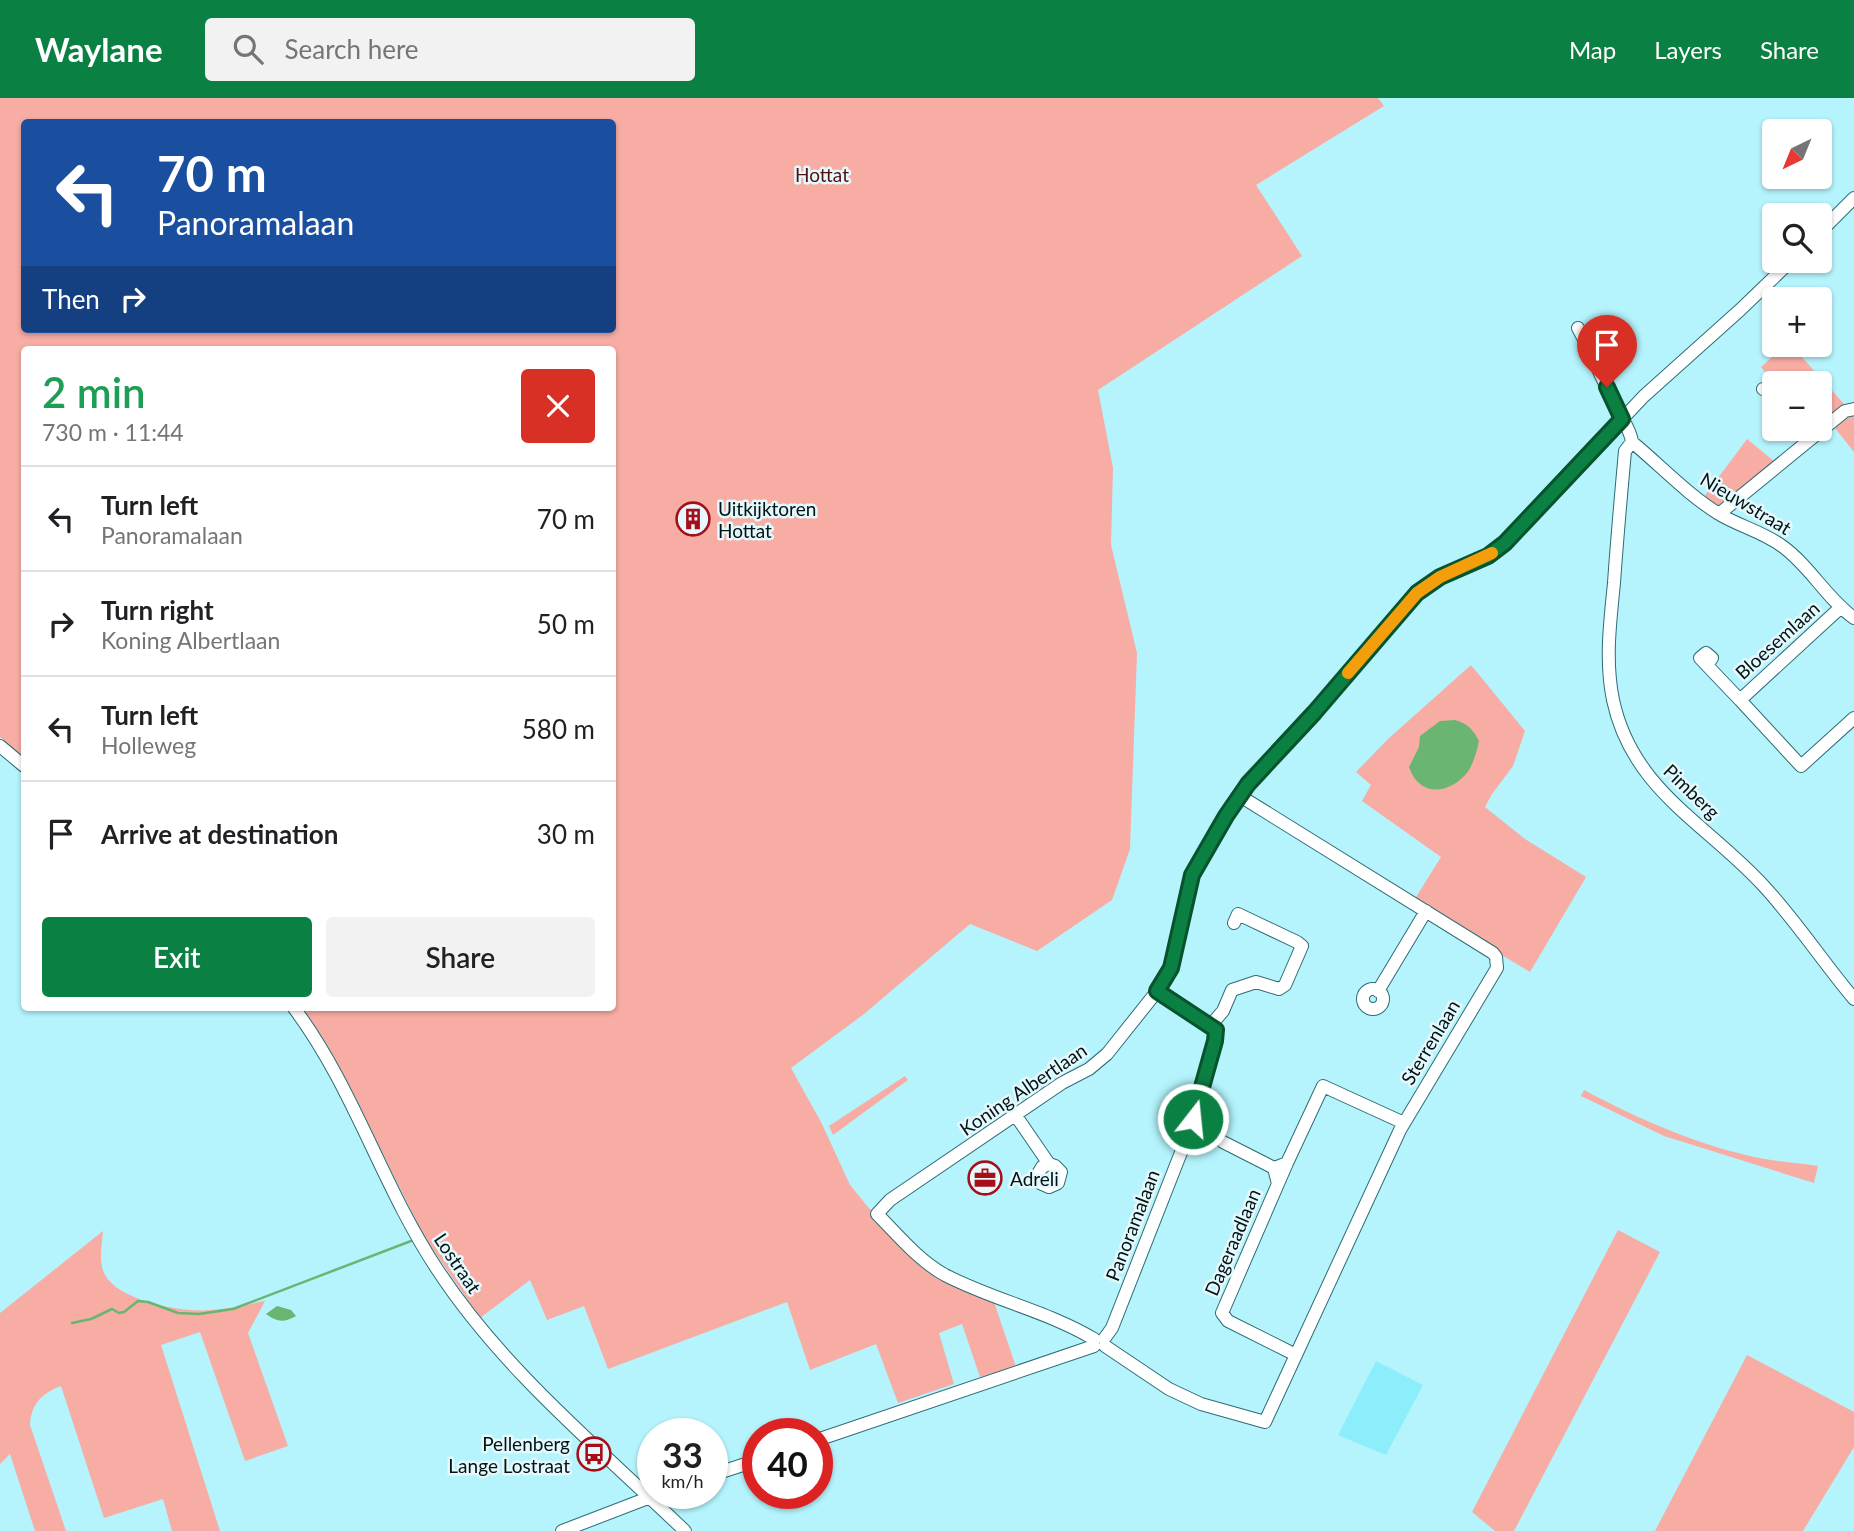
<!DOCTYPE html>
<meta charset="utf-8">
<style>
:root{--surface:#fff;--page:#f2f2f2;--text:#202124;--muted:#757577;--line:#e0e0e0;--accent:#0b8043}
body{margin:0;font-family:Lato,sans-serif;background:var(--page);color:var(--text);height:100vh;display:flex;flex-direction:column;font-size:26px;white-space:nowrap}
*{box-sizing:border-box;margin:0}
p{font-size:23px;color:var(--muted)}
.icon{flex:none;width:38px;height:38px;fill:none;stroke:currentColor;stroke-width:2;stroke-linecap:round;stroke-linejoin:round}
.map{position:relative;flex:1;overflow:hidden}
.details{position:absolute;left:21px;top:248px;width:595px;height:665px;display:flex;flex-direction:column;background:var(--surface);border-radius:7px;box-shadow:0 2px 5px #0004}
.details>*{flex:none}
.top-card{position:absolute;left:21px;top:21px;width:595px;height:214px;border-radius:7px;box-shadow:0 2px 5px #0004;background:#1a4fa0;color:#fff;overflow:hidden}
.needle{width:46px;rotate:223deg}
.fabs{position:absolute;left:1762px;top:21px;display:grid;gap:14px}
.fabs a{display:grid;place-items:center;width:70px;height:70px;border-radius:7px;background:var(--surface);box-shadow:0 2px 5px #0004;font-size:35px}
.speed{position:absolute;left:637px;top:1320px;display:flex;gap:14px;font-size:35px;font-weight:700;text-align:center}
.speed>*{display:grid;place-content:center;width:91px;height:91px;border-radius:50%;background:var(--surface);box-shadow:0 2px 5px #0004;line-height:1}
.speed small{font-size:18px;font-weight:400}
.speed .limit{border:10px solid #d22;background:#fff;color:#111}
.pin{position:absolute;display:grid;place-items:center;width:60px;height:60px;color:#fff;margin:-72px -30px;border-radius:50% 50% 50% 0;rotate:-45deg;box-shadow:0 0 7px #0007}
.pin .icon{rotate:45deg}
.me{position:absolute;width:77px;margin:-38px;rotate:16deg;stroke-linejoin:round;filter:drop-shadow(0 0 5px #0008)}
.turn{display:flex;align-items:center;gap:24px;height:147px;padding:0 21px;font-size:32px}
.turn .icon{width:91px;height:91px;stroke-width:2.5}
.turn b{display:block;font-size:49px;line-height:60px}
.then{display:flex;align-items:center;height:66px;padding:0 21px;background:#0003;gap:14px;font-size:26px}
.round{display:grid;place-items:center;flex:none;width:74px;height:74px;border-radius:7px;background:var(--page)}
.head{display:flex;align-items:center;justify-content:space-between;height:119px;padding:0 21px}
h1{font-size:42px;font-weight:600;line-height:52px;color:#1e9e55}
.button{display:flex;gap:14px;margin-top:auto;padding:14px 21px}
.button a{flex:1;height:80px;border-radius:7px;background:var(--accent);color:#fff;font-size:28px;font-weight:600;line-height:80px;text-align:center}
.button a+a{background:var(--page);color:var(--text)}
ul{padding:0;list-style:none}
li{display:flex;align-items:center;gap:21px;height:105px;padding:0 21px;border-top:2px solid var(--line)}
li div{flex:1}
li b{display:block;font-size:26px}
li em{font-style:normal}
header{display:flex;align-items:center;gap:42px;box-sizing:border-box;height:98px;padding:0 35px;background:var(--accent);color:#fff}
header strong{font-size:33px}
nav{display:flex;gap:38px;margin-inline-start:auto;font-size:24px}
.search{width:490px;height:63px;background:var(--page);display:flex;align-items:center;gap:18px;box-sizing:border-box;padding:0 24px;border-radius:7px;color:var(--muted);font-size:26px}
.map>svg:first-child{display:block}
.built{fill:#8ceefb}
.green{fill:#f7aca4;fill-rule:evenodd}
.water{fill:#6bb572}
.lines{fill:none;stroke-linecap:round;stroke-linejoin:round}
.stream{stroke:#6bb572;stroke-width:2.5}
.minor-casing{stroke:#2e6c74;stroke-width:14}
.minor{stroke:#fff;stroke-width:12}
.route-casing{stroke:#07532c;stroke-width:18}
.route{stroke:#0b8043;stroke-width:12}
.slow{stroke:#f59e0b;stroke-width:12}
.labels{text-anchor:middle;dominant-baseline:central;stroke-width:5;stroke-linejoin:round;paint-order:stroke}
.park-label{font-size:19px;fill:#4f1211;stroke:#e5f9fc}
.street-label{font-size:19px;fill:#001316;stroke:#e5f9fc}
.poi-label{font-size:19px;fill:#001316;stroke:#e5f9fc;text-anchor:start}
</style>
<header>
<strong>Waylane</strong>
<div class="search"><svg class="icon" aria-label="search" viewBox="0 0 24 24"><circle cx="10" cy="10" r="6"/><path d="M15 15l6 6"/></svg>Search here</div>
<nav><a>Map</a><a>Layers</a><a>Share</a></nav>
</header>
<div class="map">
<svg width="1854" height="1433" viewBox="0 0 1854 1433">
<rect width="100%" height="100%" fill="#b5f4fd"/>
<path class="built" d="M1376 1263 1423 1287 1386 1357 1338 1337Z"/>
<path class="green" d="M0 0H1378L1384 8 1256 87 1302 158 1098 292 1113 370 1111 447 1137 555 1130 751 1112 802 1037 853 970 826 864 916 791 970 822 1026 850 1087 868 1109 925 1166 994 1204 1016 1269 980 1279 962 1226 939 1235 954 1286 898 1305 876 1246 810 1272 787 1204 608 1271 584 1208 547 1222 530 1182 480 1220 425 1140 336 963 302 910H612V252H24V659L0 639ZM24 24H612V231H24Z
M1786 247H1791L1844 306 1820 325V285L1774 286 1761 269Z
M1850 316 1854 317V354L1834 329Z
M1747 341 1775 364 1720 409 1703 400Z
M1471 567 1525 633 1513 668 1492 696 1485 709 1525 741 1586 779 1530 874 1413 804 1441 759 1362 703 1371 687 1356 674 1388 641Z
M905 978 908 982 833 1037 829 1028Z
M1584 992C1638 1021 1704 1050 1765 1061 1782 1064 1800 1065 1818 1068L1814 1085 1664 1038 1581 998Z
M1618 1132 1660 1154 1514 1433H1495L1472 1414Z
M103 1133C102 1147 98 1164 105 1177 119 1203 184 1215 211 1212 229 1211 247 1206 265 1203L248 1235 288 1348 245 1363 200 1234 161 1247 220 1433H172L163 1401 104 1420 61 1288C42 1295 31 1306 30 1327L66 1433H35L10 1356 0 1366V1215Z
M1747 1257 1854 1314V1349L1803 1433H1655Z"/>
<path class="water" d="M1455 622C1468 626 1473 631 1479 643 1477 653 1473 667 1467 675 1448 697 1419 699 1409 669L1419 649 1420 638 1440 623Z
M277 1208 291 1212 296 1218C284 1225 277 1224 266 1216Z"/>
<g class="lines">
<path class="stream" d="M72 1225 91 1221 112 1211 119 1215 124 1214 138 1203 148 1204 178 1215 199 1216 233 1211 411 1143"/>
<defs>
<path id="minor" d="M1820 134 1854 100
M1578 230C1592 256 1603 283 1616 309 1621 320 1631 332 1632 344 1661 368 1687 396 1719 416 1739 428 1763 434 1782 448 1810 468 1826 500 1854 520
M1763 291 1774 295
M1632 344 1625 353C1621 397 1617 441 1614 485 1610 525 1605 563 1613 602 1632 691 1704 724 1761 785 1795 821 1822 863 1854 901
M1719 416 1845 313 1854 311
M1840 510 1740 602 1801 668 1854 620
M1707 567 1712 560 1706 555 1700 560 1740 602
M0 648 24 668
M1363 901a10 10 0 1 1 20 0a10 10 0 1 1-20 0Z
M1378 893 1426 813
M294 910C354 990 382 1088 437 1171 503 1272 599 1350 685 1433
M1211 927 1223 913 1232 892 1256 884 1279 891 1285 887 1302 848 1297 844 1238 816 1234 825
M1016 1018 1049 1066 1055 1068 1061 1074 1058 1085 1049 1089 1040 1085 1038 1076 1042 1069 1049 1066
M1223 1044 1274 1070
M1287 1065 1323 988 1404 1025
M1278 1086 1274 1070 1287 1065 1222 1215 1228 1223 1296 1257
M1094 1241C1047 1213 993 1202 945 1177 918 1162 898 1137 877 1116L890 1102 1062 985 1089 971 1107 956 1166 882 1171 870 1192 777 1226 717 1248 686 1314 615 1417 495 1441 479 1487 458 1505 445 1644 298 1740 212 1791 163
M1104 1241 1112 1230 1191 1029 1216 938V932L1211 927 1157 893
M1105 1248 1169 1291 1201 1306 1265 1324 1400 1032 1497 870 1496 859 1493 855 1240 698
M817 1342 1094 1248
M712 1377 758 1362
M562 1433 661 1395"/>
</defs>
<use href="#minor" class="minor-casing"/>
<use href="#minor" class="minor"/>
</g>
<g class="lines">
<defs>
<path id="route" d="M1193 1021 1215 943 1216 932 1157 893 1171 870 1192 777 1226 718 1248 686 1314 615 1417 495 1440 479 1488 458 1505 445 1622 321 1607 289"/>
</defs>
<use href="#route" class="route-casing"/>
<use href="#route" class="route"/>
<path class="slow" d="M1348 575 1417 495 1440 479 1492 455"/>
</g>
<defs>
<symbol id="building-ring" viewBox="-11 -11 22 22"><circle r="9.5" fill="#e5f9fc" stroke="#a60f19" stroke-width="1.5"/><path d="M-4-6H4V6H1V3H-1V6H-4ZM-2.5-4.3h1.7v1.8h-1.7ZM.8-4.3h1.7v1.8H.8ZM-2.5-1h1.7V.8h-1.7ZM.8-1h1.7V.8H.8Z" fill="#a60f19"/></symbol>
<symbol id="office-ring" viewBox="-11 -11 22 22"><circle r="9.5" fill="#e5f9fc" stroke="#a60f19" stroke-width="1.5"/><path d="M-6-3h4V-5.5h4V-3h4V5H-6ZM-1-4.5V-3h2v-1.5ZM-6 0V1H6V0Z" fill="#a60f19"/></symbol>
<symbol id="bus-ring" viewBox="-11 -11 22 22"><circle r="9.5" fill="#e5f9fc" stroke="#a60f19" stroke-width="1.5"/><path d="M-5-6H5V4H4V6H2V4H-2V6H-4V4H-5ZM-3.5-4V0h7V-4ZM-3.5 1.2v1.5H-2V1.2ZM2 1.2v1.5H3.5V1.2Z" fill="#a60f19"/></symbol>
</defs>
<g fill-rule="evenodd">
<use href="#building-ring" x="674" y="402" width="38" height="38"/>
<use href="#office-ring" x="966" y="1061" width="38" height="38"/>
<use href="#bus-ring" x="575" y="1337" width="38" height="38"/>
</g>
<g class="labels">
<g class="park-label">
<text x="822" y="76">Hottat</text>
</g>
<g class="street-label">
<text transform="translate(1746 405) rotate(31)">Nieuwstraat</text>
<text transform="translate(1777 542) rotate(-42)">Bloesemlaan</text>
<text transform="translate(1692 693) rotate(44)">Pimberg</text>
<text transform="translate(1430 944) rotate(-59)">Sterrenlaan</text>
<text transform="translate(1023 991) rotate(-34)">Koning Albertlaan</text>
<text transform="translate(1132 1127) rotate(-69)">Panoramalaan</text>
<text transform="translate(1232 1144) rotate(-67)">Dageraadlaan</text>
<text transform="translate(458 1165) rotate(56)">Lostraat</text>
</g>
<g class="poi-label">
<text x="718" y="410">Uitkijktoren<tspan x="718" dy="22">Hottat</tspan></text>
<text x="1010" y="1080">Adreli</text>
<text x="570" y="1345" text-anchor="end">Pellenberg<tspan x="570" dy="22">Lange Lostraat</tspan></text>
</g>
</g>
</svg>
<div class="fabs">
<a><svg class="needle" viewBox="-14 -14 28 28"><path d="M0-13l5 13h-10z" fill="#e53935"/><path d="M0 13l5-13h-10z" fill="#757577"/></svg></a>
<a><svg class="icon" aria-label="search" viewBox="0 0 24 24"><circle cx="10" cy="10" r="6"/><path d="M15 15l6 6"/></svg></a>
<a>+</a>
<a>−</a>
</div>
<div class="speed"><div>33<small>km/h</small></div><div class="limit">40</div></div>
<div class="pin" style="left:1607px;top:289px;background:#d93025"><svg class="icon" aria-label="arrive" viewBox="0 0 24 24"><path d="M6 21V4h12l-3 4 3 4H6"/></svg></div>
<svg class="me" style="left:1193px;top:1021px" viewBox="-20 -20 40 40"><circle r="17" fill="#0b8043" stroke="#fff" stroke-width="3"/><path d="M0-11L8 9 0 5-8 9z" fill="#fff"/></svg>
<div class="top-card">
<div class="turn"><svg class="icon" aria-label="left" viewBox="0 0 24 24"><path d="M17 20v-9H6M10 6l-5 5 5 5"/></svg><div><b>70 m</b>Panoramalaan</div></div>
<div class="then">Then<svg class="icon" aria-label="right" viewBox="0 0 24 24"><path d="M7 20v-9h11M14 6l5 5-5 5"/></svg></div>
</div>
<section class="details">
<div class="head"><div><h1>2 min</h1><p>730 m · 11:44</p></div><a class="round" style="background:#d93025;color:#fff"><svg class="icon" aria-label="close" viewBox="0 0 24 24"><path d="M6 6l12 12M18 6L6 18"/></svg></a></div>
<ul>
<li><svg class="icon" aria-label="left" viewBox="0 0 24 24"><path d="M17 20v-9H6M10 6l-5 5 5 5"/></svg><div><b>Turn left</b><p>Panoramalaan</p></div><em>70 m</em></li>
<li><svg class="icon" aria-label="right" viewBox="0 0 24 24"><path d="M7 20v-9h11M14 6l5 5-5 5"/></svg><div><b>Turn right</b><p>Koning Albertlaan</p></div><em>50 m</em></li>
<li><svg class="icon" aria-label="left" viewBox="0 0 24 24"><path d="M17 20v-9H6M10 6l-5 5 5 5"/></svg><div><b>Turn left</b><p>Holleweg</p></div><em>580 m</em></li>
<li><svg class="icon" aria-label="arrive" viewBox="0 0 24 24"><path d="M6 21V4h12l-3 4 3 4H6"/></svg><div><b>Arrive at destination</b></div><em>30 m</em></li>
</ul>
<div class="button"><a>Exit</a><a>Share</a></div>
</section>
</div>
